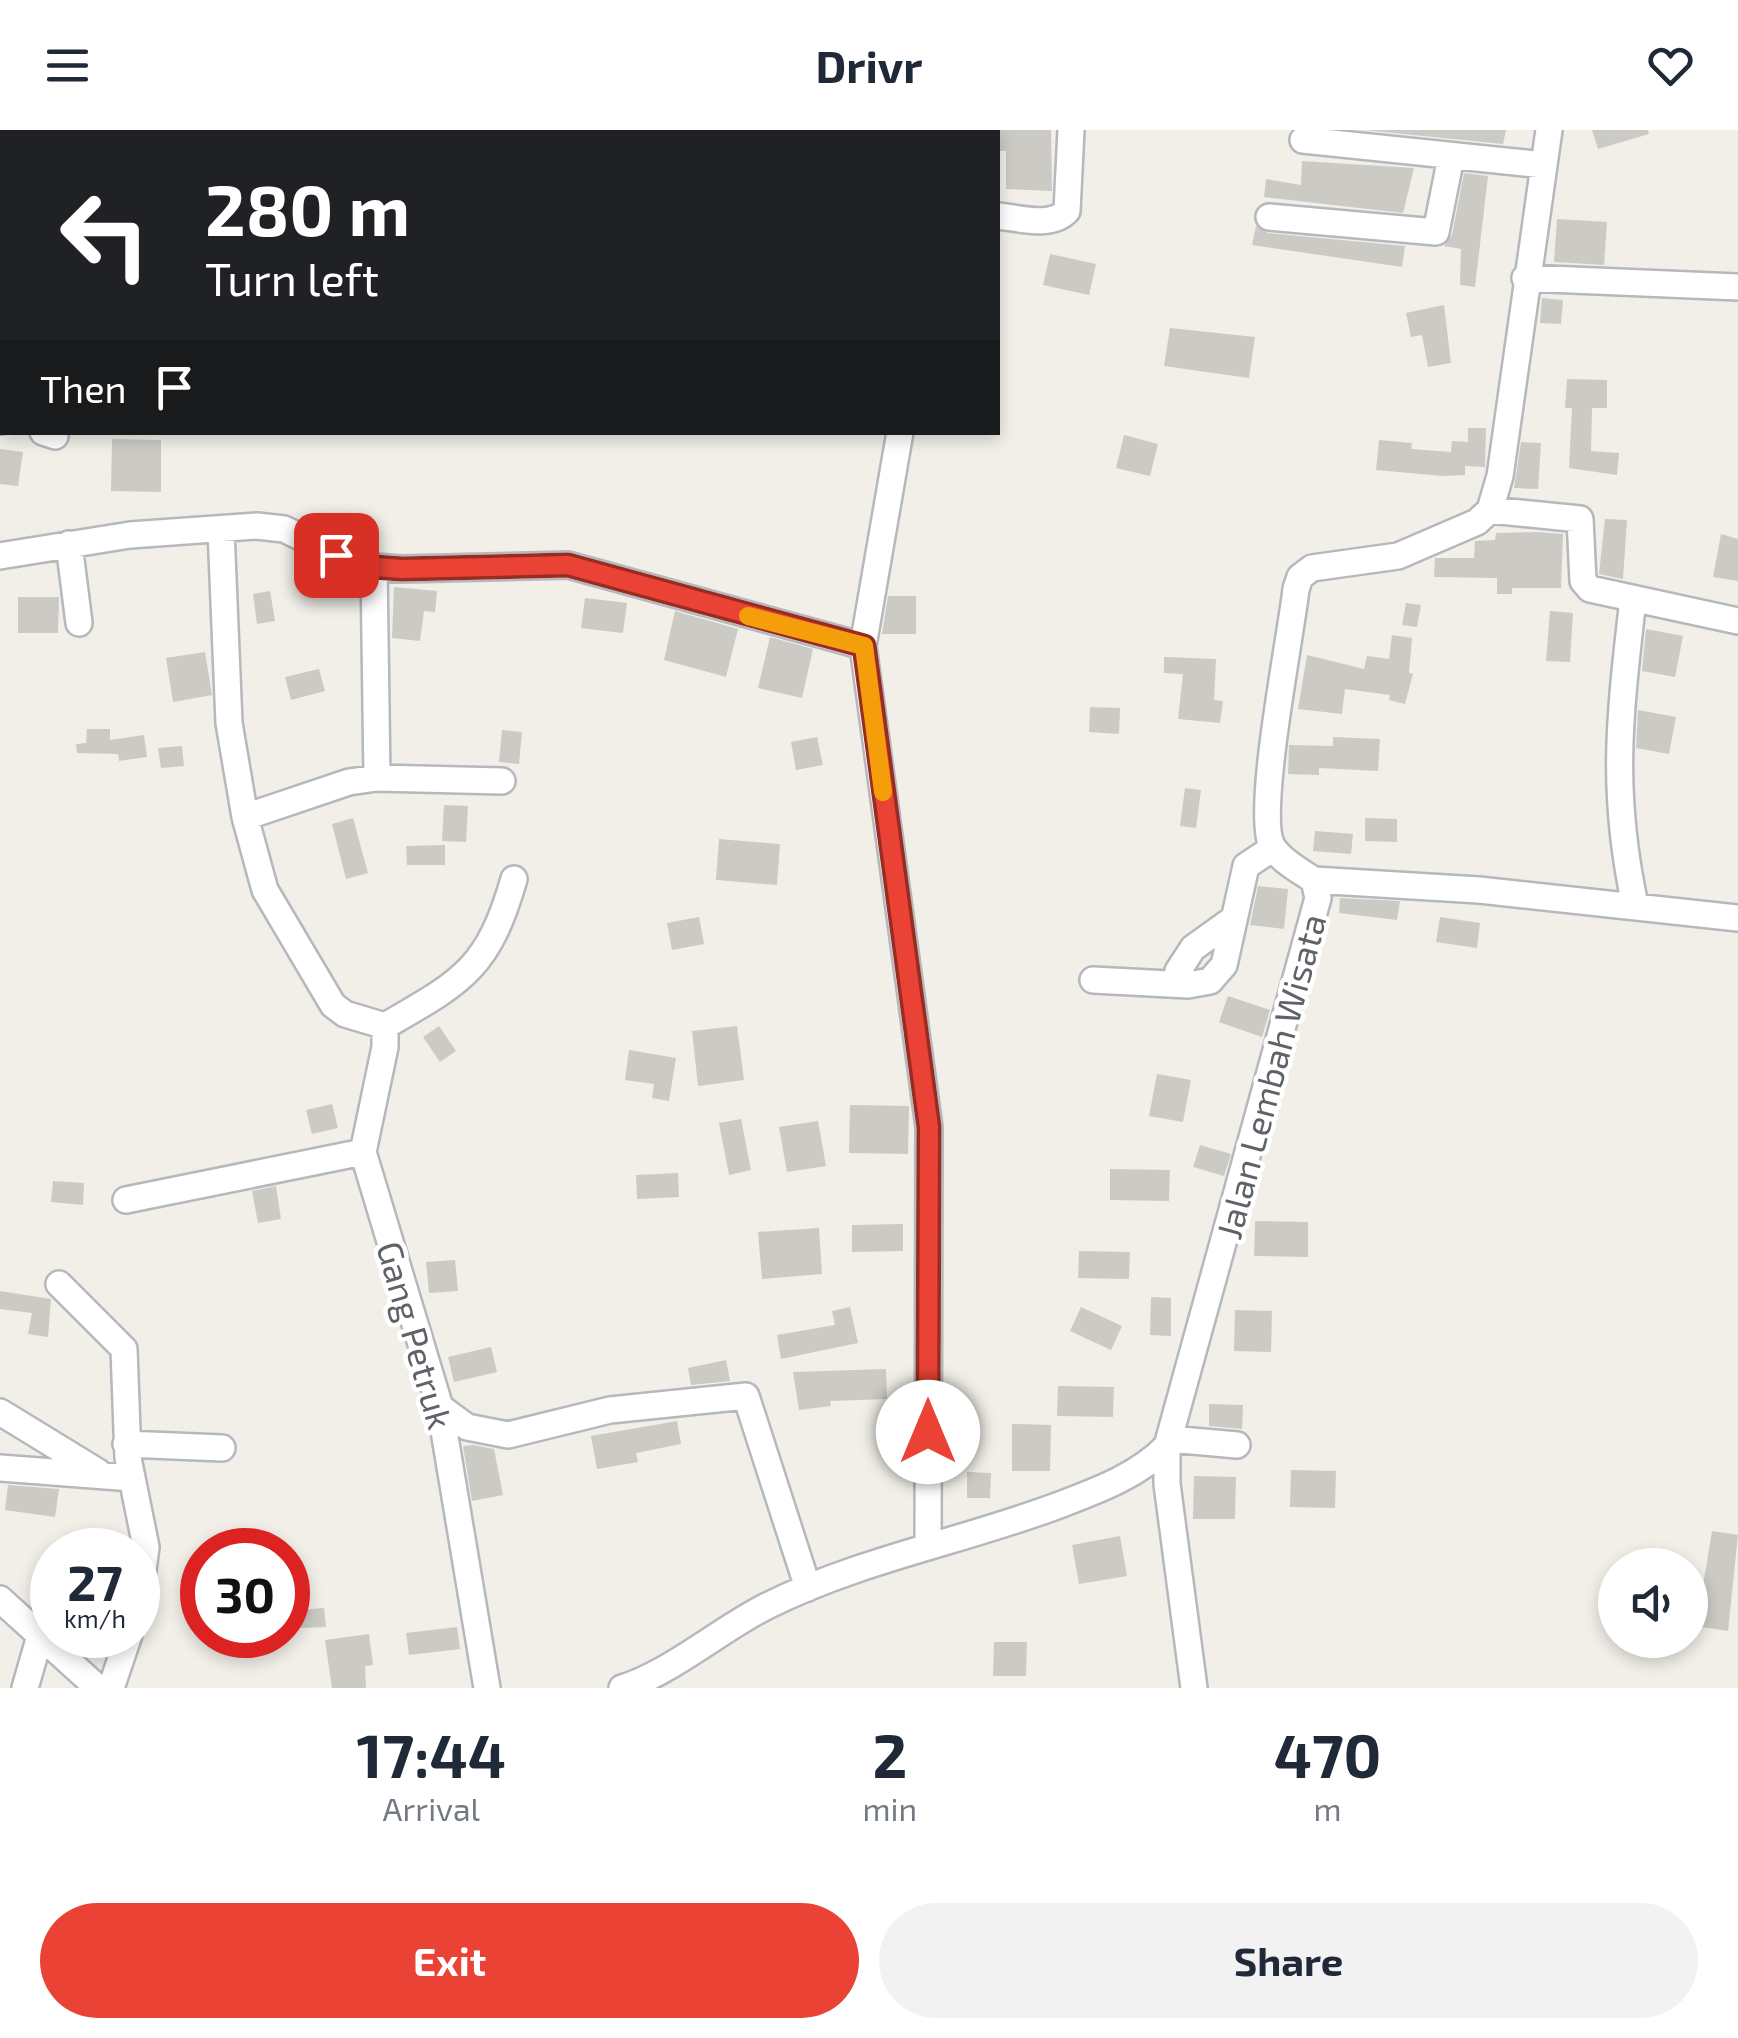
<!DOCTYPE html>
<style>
:root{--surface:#fff;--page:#f2f2f3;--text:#1f2937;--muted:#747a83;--accent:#ea4335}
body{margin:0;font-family:"Exo 2",sans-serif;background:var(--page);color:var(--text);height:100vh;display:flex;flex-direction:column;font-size:38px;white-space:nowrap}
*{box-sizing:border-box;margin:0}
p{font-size:32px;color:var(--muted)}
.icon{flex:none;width:55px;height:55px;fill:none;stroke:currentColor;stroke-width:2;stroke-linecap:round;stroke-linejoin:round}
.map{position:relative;height:1558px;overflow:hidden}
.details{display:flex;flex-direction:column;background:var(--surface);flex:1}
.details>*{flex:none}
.hud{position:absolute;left:0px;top:0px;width:1000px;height:305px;box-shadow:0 5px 15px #0003;background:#202124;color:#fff;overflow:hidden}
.fabs{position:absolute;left:1598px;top:1418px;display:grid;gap:20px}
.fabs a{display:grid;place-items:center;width:110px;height:110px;border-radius:50%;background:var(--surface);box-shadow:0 5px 15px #0003;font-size:50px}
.speed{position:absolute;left:30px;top:1398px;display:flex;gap:20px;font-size:50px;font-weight:700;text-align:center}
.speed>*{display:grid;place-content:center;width:130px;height:130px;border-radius:50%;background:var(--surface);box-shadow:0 5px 15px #0003;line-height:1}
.speed small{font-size:25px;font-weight:400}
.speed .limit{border:15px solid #d22;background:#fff;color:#111}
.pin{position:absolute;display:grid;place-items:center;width:85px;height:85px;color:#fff;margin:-42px;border-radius:20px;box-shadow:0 5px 15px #0006}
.me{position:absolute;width:110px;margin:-55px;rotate:0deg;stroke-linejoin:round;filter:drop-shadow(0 0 8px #0008)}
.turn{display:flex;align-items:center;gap:35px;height:210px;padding:0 40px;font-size:45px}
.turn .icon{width:130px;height:130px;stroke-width:2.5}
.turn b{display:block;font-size:70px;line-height:85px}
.then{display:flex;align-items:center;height:95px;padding:0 40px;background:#0003;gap:20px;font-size:38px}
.eta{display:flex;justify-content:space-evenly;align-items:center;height:170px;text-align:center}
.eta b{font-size:60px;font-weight:700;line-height:70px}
.primary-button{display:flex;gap:20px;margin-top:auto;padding:20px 40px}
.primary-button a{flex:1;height:115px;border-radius:60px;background:var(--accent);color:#fff;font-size:40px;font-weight:700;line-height:115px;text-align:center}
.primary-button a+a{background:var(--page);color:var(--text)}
header{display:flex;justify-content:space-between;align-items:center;height:130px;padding:0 40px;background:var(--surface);font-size:45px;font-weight:700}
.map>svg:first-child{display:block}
.building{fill:#cccac5}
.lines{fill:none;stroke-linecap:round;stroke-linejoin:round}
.minor-casing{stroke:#b5b8bc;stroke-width:30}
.minor{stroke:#fff;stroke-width:25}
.route-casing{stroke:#982c22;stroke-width:25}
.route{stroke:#ea4335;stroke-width:18}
.slow{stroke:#f59e0b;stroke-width:18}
.labels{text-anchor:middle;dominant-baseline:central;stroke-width:9;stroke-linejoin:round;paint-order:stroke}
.street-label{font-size:35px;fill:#5f6368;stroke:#fff}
</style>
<header><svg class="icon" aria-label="menu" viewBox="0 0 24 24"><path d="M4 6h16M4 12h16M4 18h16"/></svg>Drivr<svg class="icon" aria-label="heart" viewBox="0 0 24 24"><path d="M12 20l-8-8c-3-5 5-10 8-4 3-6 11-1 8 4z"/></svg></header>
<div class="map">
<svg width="1738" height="1558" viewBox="0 0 1738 1558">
<rect width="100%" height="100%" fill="#f1efe8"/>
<path class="building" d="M998 0H1051L1052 61 1006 59V21H998Z
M1364 0H1506L1503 14Z
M1592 0H1648L1649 4 1598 19Z
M1302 31 1414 38 1403 83 1264 67 1266 49 1301 55Z
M1464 43 1488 46 1475 157 1460 155 1461 119 1444 116 1452 105Z
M1557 89 1607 92 1604 135 1554 132Z
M1256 96 1268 103 1405 116 1402 137 1252 115Z
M1050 124 1096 134 1089 165 1043 155Z
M1542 168 1563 170 1561 194 1540 193Z
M1444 175 1451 233 1428 237 1422 205 1411 207 1406 183Z
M1170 198 1255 207 1249 248 1164 236Z
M1567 249 1607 250V278H1592L1591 321 1619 323 1617 345 1569 338 1572 278H1565Z
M1468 298H1486L1485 337 1465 336V345L1443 346 1376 340 1379 310 1412 313 1411 319 1451 322 1452 311 1468 312Z
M1124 305 1158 314 1150 346 1116 338Z
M112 309 161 310V362L111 361Z
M1521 312 1541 313 1538 359 1514 358Z
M0 319 23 322 18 356 0 354Z
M1605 389 1627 390 1623 449 1599 444Z
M1537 402 1563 404 1561 458H1512V464H1497V448L1434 447 1435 428H1474L1475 411 1495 410 1496 403Z
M1721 404 1738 409V451L1713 447Z
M394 457 437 461 435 482 424 481 420 511 392 508Z
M270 461 275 491 257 494 253 464Z
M888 466H916V504H882Z
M18 467H59L58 503H18Z
M585 468 627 473 623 503 581 498Z
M1406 473 1421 475 1417 497 1402 495Z
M675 481 738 499 726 547 664 530Z
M1550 481 1573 483 1570 532 1546 531Z
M1646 499 1683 506 1675 547 1642 541Z
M1392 505 1412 508 1409 543 1413 544 1405 574 1389 570 1390 565 1345 559 1342 584 1298 579 1307 525 1364 539 1367 526 1389 529Z
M770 507 813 519 802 568 758 558Z
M205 522 212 565 173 572 166 528Z
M1164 527 1216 529 1214 570 1223 571 1220 593 1178 589 1183 544 1164 543Z
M319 539 325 561 291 570 285 547Z
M1090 577 1120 578 1119 604 1089 602Z
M1638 580 1676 587 1669 624 1636 618Z
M87 599H110V610L144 605 147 627 119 631 118 624 77 623 76 614 86 613Z
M502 600 522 602 519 634 499 632Z
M817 607 823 635 796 640 791 612Z
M1333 607 1380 609 1378 641 1319 638V645L1288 644 1289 615 1333 616Z
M182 616 184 636 161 638 158 618Z
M1185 658 1201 660 1196 698 1180 696Z
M444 675 468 676 466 712 442 711Z
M353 688 368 743 346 749 332 694Z
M1365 688 1397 689V712L1365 711Z
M1315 701 1353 704 1351 724 1313 721Z
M719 709 780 714 777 755 716 750Z
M445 715V735H407L406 716Z
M1258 756 1288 759 1284 799 1250 795Z
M1340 768 1400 771 1397 790 1339 783Z
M699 787 704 814 672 820 667 793Z
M1440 787 1480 793 1477 818 1436 812Z
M1228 866 1270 880 1262 907 1219 892Z
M439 896 456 921 440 932 423 907Z
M737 896 744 950 698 956 692 901Z
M629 920 676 928 669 971 652 968 654 954 625 950Z
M1157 944 1191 950 1183 992 1149 986Z
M332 974 338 998 312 1004 306 980Z
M850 975 909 976 908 1024 849 1023Z
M741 989 751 1040 729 1045 719 993Z
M818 991 826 1036 787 1042 779 997Z
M1200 1015 1231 1024 1224 1046 1193 1037Z
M1110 1039 1170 1040 1169 1071 1110 1070Z
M678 1043 679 1067 637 1069 636 1045Z
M53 1051 84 1053 83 1075 51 1072Z
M276 1056 281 1089 258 1093 252 1061Z
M1255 1091 1308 1092V1127L1254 1126Z
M903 1094V1121L852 1122V1095Z
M819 1098 822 1144 762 1149 758 1102Z
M1079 1121 1130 1122 1129 1149 1078 1148Z
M455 1130 458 1161 429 1163 426 1132Z
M0 1161 51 1169 48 1207 28 1204 32 1183 0 1179Z
M1151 1167 1171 1168V1206L1150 1205Z
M850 1177 858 1213 781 1229 777 1205 835 1195 832 1181Z
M1081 1177 1122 1196 1111 1220 1070 1201Z
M1235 1180 1272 1181 1271 1222 1234 1221Z
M491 1217 497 1242 454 1252 448 1227Z
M726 1230 730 1251 691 1255 688 1238Z
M886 1239 887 1269 830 1271 831 1276 799 1280 793 1242Z
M1058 1256 1114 1257 1113 1287 1057 1286Z
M1209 1274 1243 1275 1242 1299 1209 1296Z
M677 1291 681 1314 636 1323 638 1332 597 1339 591 1306Z
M1012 1294 1051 1295 1050 1341H1012Z
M473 1315 494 1319 503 1365 472 1371 463 1316Z
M1291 1340 1336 1341 1335 1378 1290 1377Z
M967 1342 991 1343 990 1368H967Z
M1194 1346 1236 1347 1235 1389H1193Z
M8 1355 59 1359 55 1387 5 1380Z
M1712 1401 1738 1405 1728 1501 1690 1495 1692 1467 1701 1468Z
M1120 1406 1127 1446 1079 1454 1072 1415Z
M324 1478 326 1497 301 1498 300 1480Z
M457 1497 460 1519 409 1525 406 1503Z
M369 1504 373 1535 365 1536 366 1558H332L325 1510Z
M209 1505H258L253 1522 208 1510Z
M994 1512H1027L1026 1546H993Z"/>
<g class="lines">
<defs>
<path id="minor" d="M881 0V2
M1303 10 1544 35
M998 86C1019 88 1051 98 1067 81L1071 0
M1269 87 1436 102 1451 27
M1525 148 1738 157
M0 291H2
M43 302 55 306
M900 302 863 516 929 997 928 1417
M1490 380 1580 389 1583 451 1590 459 1738 491
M221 400 229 593 245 687 265 760 333 875 345 884 385 896V917L363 1022 440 1277 487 1558
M69 414 79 493
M0 426 130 405 257 396 284 399 360 436 402 439 568 435 863 516
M374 437 377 648
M1633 469C1620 584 1610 659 1635 775
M245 687 349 652 377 648 502 651
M1314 750 1479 760 1738 788
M1093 850 1188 855 1210 851 1224 835 1246 736 1273 718
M1181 852 1178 841 1193 818 1232 790
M385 896C463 851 488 839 514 749
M126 1070 363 1022
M59 1154 124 1219 128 1328 146 1417 138 1478
M440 1277 467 1297 508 1305 610 1280 746 1266 808 1458
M0 1282 98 1342
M1170 1309 1237 1315
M126 1314 222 1318
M1167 1316V1354L1194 1558
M0 1338 132 1348
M0 1469 98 1558
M25 1558 40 1506
M111 1558 129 1505
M622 1558C669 1544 721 1499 767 1476 861 1429 965 1411 1062 1374 1099 1360 1139 1345 1167 1316L1318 768 1314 750C1301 742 1280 730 1272 716 1255 683 1291 506 1296 459L1300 447 1312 438 1398 426 1477 392 1490 380 1500 346 1549 0"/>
</defs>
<use href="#minor" class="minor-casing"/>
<use href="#minor" class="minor"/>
</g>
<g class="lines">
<defs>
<path id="route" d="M336 425 360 436 402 439 568 435 864 516 929 997 928 1302"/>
</defs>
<use href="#route" class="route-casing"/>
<use href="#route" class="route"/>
<path class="slow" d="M748 486 864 516 883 662"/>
</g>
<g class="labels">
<g class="street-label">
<text transform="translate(1270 946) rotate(-75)">Jalan Lembah Wisata</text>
<text transform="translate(416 1205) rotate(74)">Gang Petruk</text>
</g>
</g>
</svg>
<div class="fabs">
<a><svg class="icon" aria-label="sound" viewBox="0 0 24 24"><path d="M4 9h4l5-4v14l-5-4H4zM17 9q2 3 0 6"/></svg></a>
</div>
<div class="speed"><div>27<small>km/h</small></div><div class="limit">30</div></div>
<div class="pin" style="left:336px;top:425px;background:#d93025"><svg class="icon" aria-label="arrive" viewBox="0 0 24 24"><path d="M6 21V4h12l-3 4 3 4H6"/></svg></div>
<svg class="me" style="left:928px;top:1302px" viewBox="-20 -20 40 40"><circle r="19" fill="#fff"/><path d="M0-13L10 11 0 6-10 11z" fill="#ea4335"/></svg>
<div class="hud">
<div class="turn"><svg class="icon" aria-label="left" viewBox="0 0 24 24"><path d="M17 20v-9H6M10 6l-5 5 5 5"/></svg><div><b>280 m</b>Turn left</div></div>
<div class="then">Then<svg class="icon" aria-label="arrive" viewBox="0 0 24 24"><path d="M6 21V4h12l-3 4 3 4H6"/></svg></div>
</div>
</div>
<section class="details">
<div class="eta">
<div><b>17:44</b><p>Arrival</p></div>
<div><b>2</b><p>min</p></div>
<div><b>470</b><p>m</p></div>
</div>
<div class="primary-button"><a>Exit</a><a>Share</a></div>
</section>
